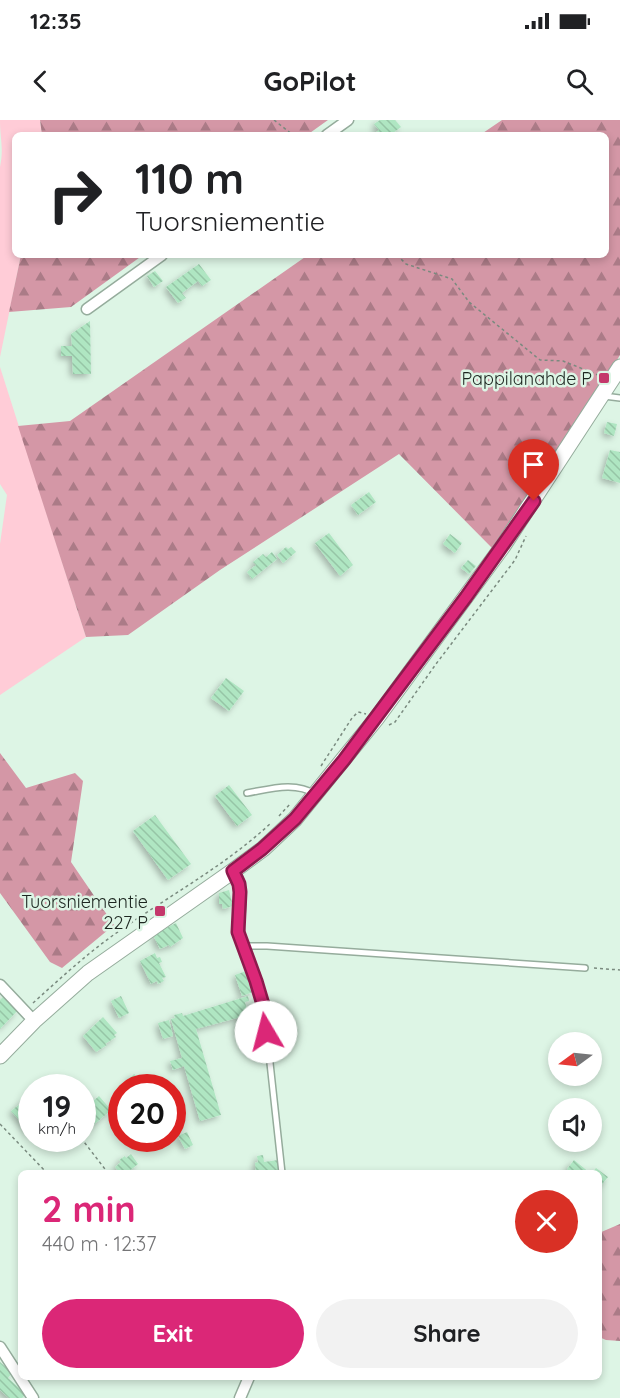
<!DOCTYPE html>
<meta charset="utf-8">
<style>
:root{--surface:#fff;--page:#f2f2f2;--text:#202124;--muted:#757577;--accent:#db2777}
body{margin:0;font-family:Quicksand,sans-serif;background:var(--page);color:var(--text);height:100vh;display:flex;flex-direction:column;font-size:22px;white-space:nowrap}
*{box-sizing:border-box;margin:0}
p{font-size:20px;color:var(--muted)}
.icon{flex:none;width:33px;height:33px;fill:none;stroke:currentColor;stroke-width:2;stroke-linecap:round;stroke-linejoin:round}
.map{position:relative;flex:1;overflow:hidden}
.panel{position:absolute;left:18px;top:1050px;width:584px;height:210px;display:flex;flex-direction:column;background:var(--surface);border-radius:9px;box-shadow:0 3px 9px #0003}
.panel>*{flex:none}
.hud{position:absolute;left:12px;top:12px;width:597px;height:126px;border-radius:9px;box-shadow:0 3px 9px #0003;background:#fff;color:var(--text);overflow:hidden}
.needle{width:39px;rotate:255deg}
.tools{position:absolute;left:548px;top:912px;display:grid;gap:12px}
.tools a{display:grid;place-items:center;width:54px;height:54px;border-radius:50%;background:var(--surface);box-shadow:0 3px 9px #0003;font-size:30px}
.speed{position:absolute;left:18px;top:954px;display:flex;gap:12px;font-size:30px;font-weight:700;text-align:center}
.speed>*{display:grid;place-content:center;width:78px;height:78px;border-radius:50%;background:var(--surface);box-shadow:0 3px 9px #0003;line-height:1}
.speed small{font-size:15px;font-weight:400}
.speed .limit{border:9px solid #d22;background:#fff;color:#111}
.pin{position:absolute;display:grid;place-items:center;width:51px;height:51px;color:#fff;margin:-62px -26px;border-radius:50% 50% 50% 0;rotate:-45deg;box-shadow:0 0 6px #0007}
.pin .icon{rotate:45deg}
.me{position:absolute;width:66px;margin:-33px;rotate:352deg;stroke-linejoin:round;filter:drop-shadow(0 0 4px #0008)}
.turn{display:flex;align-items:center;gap:21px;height:126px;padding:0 24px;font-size:27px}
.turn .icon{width:78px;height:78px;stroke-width:2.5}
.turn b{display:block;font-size:42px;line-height:51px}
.round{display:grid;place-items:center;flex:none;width:63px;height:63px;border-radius:32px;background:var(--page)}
.overview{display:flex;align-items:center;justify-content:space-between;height:102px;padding:0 24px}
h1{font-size:36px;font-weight:800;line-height:45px;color:var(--accent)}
.button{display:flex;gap:12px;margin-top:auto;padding:12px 24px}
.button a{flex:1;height:69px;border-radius:36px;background:var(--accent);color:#fff;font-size:24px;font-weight:800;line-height:69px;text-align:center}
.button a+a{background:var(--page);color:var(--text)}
.status{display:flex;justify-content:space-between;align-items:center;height:42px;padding:0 30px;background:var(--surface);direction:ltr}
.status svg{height:16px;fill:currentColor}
header{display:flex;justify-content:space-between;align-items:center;height:78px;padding:0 24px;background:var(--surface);font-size:27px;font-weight:800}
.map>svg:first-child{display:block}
.green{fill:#ffccd7}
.forest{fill:url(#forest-firs)}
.building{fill:url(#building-back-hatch);filter:url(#shadow)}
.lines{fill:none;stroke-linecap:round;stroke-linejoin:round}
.service-casing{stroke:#95ac9c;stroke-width:8}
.minor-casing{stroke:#95ac9c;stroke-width:13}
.secondary-casing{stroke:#95ac9c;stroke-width:17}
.path{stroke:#7a8a7f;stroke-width:1.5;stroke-dasharray:3 3;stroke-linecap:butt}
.service{stroke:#fff;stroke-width:5}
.minor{stroke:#fff;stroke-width:10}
.secondary{stroke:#fff;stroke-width:15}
.route-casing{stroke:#8e194d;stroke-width:15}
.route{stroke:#db2777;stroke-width:10}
.poi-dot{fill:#c4386b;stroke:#ddf5e5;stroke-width:2}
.labels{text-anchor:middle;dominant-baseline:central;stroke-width:5;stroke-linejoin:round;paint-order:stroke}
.poi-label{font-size:18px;fill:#1d2620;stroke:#ddf5e5;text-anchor:end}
</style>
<div class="status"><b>12:35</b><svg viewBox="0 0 49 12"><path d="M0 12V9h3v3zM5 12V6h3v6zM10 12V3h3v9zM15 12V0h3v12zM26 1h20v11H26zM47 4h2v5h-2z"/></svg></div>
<header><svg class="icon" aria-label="back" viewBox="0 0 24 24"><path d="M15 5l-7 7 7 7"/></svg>GoPilot<svg class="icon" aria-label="search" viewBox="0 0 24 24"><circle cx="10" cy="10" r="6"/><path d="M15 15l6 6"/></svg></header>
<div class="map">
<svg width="620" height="1278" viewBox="0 0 620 1278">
<defs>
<pattern id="forest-firs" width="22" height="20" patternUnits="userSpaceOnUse" patternTransform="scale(1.5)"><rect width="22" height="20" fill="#d497a6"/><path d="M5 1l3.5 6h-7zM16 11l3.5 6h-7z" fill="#ab7b87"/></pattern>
<pattern id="building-back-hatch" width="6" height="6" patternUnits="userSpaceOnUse" patternTransform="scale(1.5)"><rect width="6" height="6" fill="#afe6c2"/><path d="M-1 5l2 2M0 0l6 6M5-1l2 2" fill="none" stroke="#96c5a6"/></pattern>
<filter id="shadow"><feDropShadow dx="-3" dy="3" stdDeviation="3" flood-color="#0004"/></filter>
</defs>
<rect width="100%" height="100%" fill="#ddf5e5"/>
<path class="green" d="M0 0H40L42 15H15V135H21L0 237V47C4 28 0 19 0 0Z
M0 247 86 517 0 575V424L7 375 0 364Z"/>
<path class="forest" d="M40 0H328L307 15H42Z
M502 0H620V235L564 327 493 429 399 334 220 450 128 515 86 517 18 306 70 301 308 135H606V15H480Z
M21 135H143L71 187 9 192Z
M0 633 26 668 75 653 83 661 71 742 114 805 62 848 50 842 0 773Z
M620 1104V1221L606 1220 599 1217V1113Z"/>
<path class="building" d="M380 0H395L401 7 390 15H373L379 10 374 4Z
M199 144 211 160 202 166 198 161 182 173 186 178 178 183 166 167Z
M155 151 163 161 154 167 147 156Z
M90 201 91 254H73L72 236H61V226H72L71 214Z
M607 302 617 304 614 316 604 313Z
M610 330 620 332V363L602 358Z
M369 372 376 382 358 395 351 385Z
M329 413 353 445 340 456 315 423Z
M450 414 462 423 455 433 443 424Z
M286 427 288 429 291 427 296 432 283 443 277 435Z
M272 432 277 439 252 459 247 452 256 445 253 442 263 434 266 437Z
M468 440 476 446 469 454 461 448Z
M226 558 244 571 229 591 211 578Z
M229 665 252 695 237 706 215 676Z
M155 695 191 744 168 760 133 711Z
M229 770 233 786 223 789 222 784H219V773Z
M176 803 183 818 170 827 169 825 160 829 153 815Z
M155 833 157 838 160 837 162 842 159 843 166 857 162 858 164 861 158 864 157 861 151 864 140 841Z
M246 851 253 872 242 876 235 855Z
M4 876 18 890 0 909V880Z
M121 876 129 893 119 898 111 881Z
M248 876 249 881 245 882 248 895 196 909 221 995 200 1001 184 946 173 950 170 941 182 938 171 899 175 898 174 895 182 893 183 896Z
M103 897 117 913 114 915 116 917 105 924 107 925 96 932 83 916Z
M169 900 173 916 163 919 158 903Z
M134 954 142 963 137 968H131L128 964 131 962 129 959Z
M99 976 111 990 90 1008 86 1003 82 1006V991Z
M25 980 32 987V1015L11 991Z
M187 1012 193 1025 185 1029 178 1016Z
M131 1034 138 1044 127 1053H120L115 1047 121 1042 119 1040 125 1036 126 1038Z
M263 1035 264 1042 278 1040 280 1052 256 1053 255 1043 258 1042 257 1036Z
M574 1040 590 1053H571L567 1049Z
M596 1048 608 1057 598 1069V1053H592Z
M0 1242 12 1253 8 1258 26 1274 22 1278H9L0 1270Z"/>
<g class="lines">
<defs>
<path id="service" d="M604 276 620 278
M247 673C270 669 295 661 315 674
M282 1053 264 888 256 861 244 826H267L585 848"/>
<path id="minor" d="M327 15 348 0
M87 189 162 135
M233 751C235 755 238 760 239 764 245 785 232 807 244 826
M0 865 34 901
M0 1227 33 1278
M240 1278 249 1257"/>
<path id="secondary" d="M0 936 34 901 88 853 233 751 263 729 295 699 376 599 503 426 620 247"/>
</defs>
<use href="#service" class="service-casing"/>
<use href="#minor" class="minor-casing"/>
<use href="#secondary" class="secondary-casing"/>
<path class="path" d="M274 0 293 15
M397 135 406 144 452 159 469 182 540 240 563 241 598 255
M389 605 395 602 436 544 515 440 526 416
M321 646 352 598 358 592 366 594
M279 696 290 684
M594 848 620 850
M33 883C63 856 92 829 125 807 174 773 227 744 271 703
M0 1004 47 1053
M81 1018 108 1053"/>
<use href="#service" class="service"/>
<use href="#minor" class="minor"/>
<use href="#secondary" class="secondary"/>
</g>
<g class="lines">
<defs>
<path id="route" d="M266 912 264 888 256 861 238 812 240 772 239 764 233 751 262 729 295 699 344 640 466 477 534 381"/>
</defs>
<use href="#route" class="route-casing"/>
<use href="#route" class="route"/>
</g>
<g class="poi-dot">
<rect x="598" y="252" width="12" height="12" rx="3"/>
<rect x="154" y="785" width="12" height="12" rx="3"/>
</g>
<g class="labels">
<g class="poi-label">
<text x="592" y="258">Pappilanahde P</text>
<text x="148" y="781">Tuorsniementie<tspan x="148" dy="21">227 P</tspan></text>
</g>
</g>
</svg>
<div class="tools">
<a><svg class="needle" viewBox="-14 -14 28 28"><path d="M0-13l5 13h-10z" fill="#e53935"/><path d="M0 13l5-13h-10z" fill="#757577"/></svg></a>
<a><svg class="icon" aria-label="sound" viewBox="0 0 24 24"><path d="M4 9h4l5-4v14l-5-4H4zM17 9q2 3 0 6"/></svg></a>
</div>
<div class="speed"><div>19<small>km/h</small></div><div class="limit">20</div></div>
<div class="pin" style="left:534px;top:381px;background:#d93025"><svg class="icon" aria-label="arrive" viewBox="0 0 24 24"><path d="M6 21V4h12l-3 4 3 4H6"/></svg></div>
<svg class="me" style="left:266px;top:912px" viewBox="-20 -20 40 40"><circle r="19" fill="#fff"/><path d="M0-13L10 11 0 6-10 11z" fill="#db2777"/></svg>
<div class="hud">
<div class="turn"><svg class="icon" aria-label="right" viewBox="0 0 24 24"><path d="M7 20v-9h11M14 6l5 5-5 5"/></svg><div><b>110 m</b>Tuorsniementie</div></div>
</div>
<section class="panel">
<div class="overview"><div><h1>2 min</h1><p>440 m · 12:37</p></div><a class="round" style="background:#d93025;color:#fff"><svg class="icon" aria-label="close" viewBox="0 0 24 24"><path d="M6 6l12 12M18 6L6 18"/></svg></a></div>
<div class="button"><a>Exit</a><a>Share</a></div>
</section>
</div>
